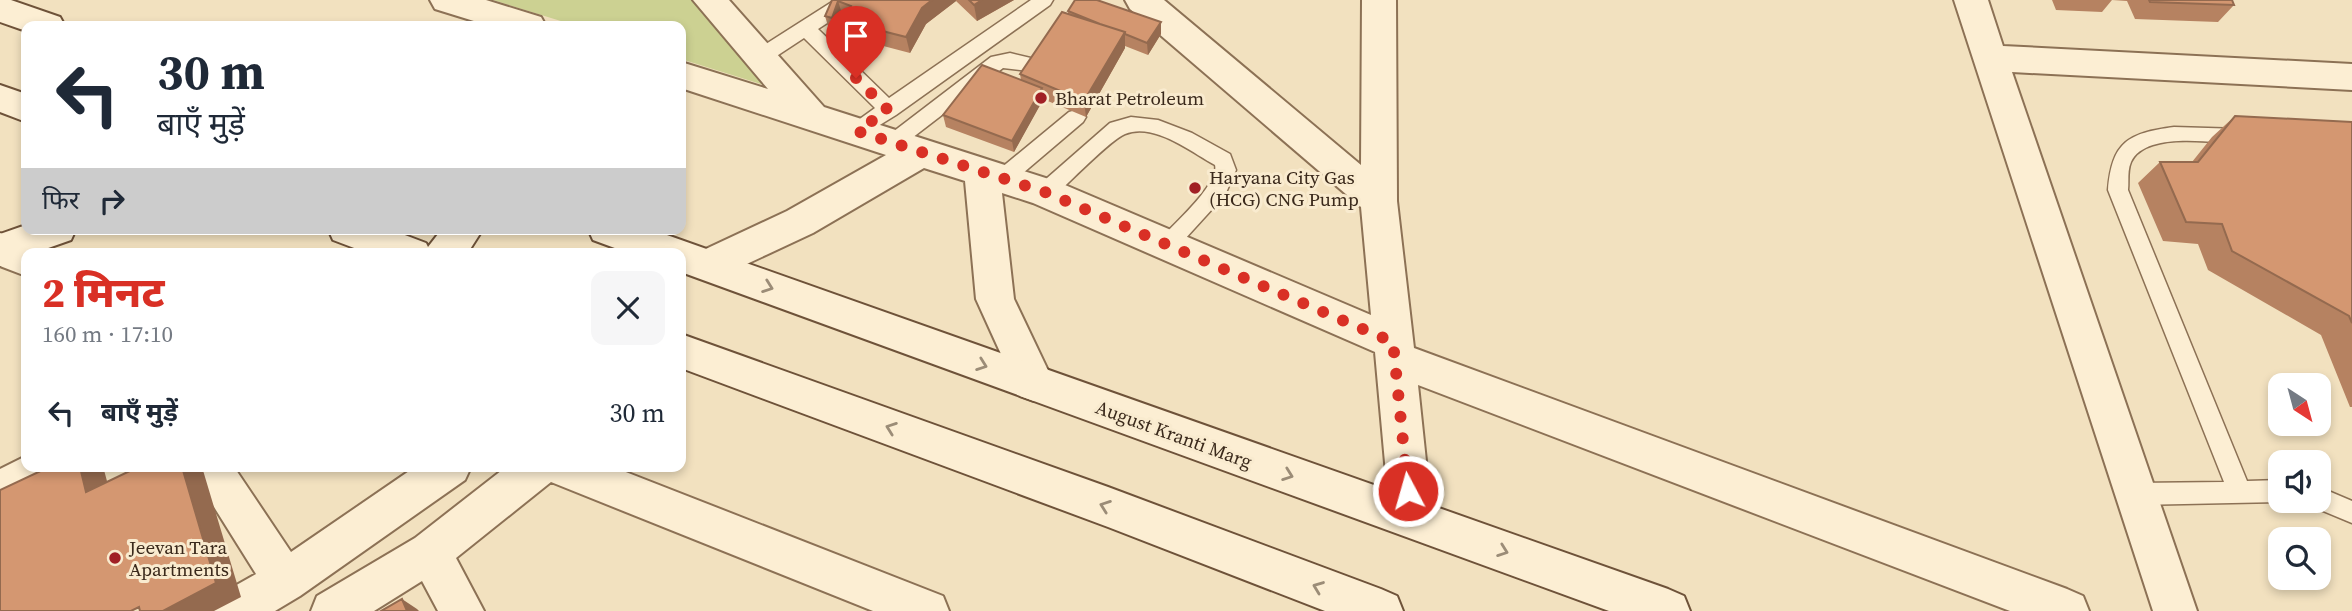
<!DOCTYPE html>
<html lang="hi">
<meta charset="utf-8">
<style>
:root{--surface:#fff;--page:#f6f6f7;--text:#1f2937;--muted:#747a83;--accent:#d93025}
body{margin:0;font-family:"Source Serif 4","Noto Sans Devanagari",serif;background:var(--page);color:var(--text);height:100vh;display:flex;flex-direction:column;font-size:26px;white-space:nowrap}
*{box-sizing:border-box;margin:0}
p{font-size:23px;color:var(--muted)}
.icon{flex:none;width:38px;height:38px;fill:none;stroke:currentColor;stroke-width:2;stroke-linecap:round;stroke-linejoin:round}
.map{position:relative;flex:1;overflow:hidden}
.sheet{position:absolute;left:21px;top:248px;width:665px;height:224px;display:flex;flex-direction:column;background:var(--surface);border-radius:14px;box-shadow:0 4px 10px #0003}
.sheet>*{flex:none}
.hud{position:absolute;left:21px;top:21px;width:665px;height:214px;border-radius:14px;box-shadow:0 4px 10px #0003;background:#fff;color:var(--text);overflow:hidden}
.needle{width:46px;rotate:144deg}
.buttons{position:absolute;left:2268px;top:373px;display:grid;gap:14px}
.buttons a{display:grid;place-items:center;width:63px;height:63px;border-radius:14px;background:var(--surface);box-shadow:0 4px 10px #0003;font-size:35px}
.pin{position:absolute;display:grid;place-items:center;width:60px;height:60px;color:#fff;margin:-72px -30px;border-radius:50% 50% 50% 0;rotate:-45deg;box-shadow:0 0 7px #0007}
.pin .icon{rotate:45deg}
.me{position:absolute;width:77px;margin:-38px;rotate:354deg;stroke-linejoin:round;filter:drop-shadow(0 0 5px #0008)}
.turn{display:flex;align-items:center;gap:24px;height:147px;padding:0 21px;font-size:32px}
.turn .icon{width:91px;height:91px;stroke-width:2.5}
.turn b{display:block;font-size:49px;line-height:60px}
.then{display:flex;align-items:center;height:66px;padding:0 21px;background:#0003;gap:14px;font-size:26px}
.round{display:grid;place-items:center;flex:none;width:74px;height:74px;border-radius:14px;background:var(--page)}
.overview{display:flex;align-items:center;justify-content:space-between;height:119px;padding:0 21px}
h1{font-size:42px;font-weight:800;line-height:52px;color:var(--accent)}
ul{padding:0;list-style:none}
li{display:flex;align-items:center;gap:21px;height:91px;padding:0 21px}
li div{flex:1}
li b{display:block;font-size:26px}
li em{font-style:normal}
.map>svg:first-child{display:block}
.green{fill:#ccd192}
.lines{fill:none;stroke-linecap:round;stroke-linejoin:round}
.lane-casing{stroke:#8c7155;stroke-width:3}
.street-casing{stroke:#8c7155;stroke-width:4}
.secondary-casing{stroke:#6e5239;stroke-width:4}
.lane{fill:#fceed3;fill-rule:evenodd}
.street{fill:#fceed3;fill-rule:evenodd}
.secondary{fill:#fceed3;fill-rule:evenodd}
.wall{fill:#b68261}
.shaded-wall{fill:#946a4f}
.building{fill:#d49771;stroke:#946a4f;stroke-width:2}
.oneway{stroke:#9b8c77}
.route{stroke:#d93025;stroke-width:12;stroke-dasharray:0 21.6}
.poi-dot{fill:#a12025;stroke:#f9ebcf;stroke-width:2.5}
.labels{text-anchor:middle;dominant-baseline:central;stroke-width:6;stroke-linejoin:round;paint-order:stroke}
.poi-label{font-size:19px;fill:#3a291b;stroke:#f9ebcf;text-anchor:start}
.street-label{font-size:19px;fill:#3a291b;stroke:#f9ebcf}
</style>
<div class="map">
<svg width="2352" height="611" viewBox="0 0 2352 611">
<rect width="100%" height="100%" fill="#f2e1bf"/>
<path class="green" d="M493 0H693L767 86 681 59V26H577Z"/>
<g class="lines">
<defs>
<path id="lane" d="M835 0H858L855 5 818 29 889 98 1031 0H1053L1050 5 896 115 857 139 850 136 847 131 850 126 875 108 804 38 766 63H752L750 58 752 53Z
M1010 53 1035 59 1037 64 1035 69 1028 71 1003 68 899 148 892 151 885 148 882 143 885 138 991 57Z
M1076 110 1083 112 1086 117 1083 122 1009 185 1002 187 995 185 992 179 995 173 1069 112Z
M1131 117 1158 120 1192 133 1230 154 1236 170 1225 195 1174 251 1167 253 1160 251 1157 245 1160 239C1173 225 1220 183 1215 165 1191 152 1154 122 1125 134 1111 139 1067 185 1052 198L1045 200 1038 198 1035 192 1038 186 1110 123Z
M2174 127 2241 129 2248 132 2251 137 2248 142 2241 145C2214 142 2145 131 2131 162 2127 171 2129 181 2128 190L2247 481 2280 480V500H2283L2280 502 2136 505 2128 502 2125 494 2128 486 2136 483 2224 482 2108 190C2112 142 2128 133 2174 127Z
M2319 487 2352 501V523L2311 506 2309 500H2319Z"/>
<path id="street" d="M430 0H486L541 17 546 26H490L435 9Z
M693 0H729L824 107 1058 182 1371 315 1361 207 1130 9 1125 0H1164L1361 165 1362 0H1396L1397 201 1414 348 2067 589 2083 596 2089 611H2010L1418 385 1432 518 1426 532 1411 538 1396 532 1390 518 1375 352 1033 203 1002 193 1014 299 1054 383 1048 396 1034 401 1020 396 976 299 965 181 924 168 813 233 721 276 708 281 695 276 689 265 695 254 787 211 886 155 681 88V62L768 89Z
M1954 0H1988L2003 46 2352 64V90L2012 72 2197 611H2153Z
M0 233 39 249 42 254H26V276L0 266Z
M26 456V467H66L60 480 0 509V469Z
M189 467H234L291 552 415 467H471L465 480 300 596 275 611H211L217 596 256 574Z
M506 467H613L943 596 949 611H873L551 482 456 558 484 611H438L422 581 374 611H311L317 596 415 538Z"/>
<path id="secondary" d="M0 0H11L60 17 65 26H26V31L0 22Z
M0 85 26 94V122L0 112Z
M26 225V229H76L71 240 0 265V234Z
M328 229H389L426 243 428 247 442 229H483L467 254H370L333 240Z
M588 229H650L1668 589 1684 596 1690 611H1609L681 272V254H631L593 240Z
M681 334 1108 487 1381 589 1397 596 1403 611H1325L1108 527 681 368Z"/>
</defs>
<use href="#lane" class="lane-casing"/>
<use href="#street" class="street-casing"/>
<use href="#secondary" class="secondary-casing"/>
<use href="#lane" class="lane"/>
<use href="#street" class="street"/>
<use href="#secondary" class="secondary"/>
</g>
<path class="wall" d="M832 0H1014L977 21 956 1 926 24 910 53 849 37 843 21 845 18 843 17 837 34 830 33 825 16Z
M2052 0H2232L2234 5 2218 22 2135 19 2127 1 2112 0 2102 12 2056 10Z
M1068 11 1161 34 1148 55 1125 46V48L1086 117 1043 99 1014 152 946 127 943 115 1021 80 1020 74 1068 14Z
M2235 116 2352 122V407H2350L2321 335 2208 270 2198 244 2163 241 2138 183 2160 162H2192L2212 137Z"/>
<path class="shaded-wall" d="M932 0H956V1L926 24 910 53 906 37 922 8Z
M982 0H1014L977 21 974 5Z
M838 1 843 17 837 34 832 18Z
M1161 22V34L1148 55 1147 43Z
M1125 32V48L1086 117 1084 101Z
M1042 88 1043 100 1014 152 1012 141Z
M80 467H99L104 470 114 507 86 492Z
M182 467H202L241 597 214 611H163Z
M402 599 417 609 419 611H407Z"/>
<path class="building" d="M832 0H932L922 8 906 37 843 21 851 6 838 1 832 18 825 16Z
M969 0H982L974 5Z
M1075 0H1097L1161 22 1147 43 1125 34V32L1100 24 1068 11Z
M2149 0H2232L2234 5 2150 2Z
M1062 12 1125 32 1084 101 1020 74Z
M982 65 1042 88 1012 141 943 115Z
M2235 116 2352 122V323L2349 316 2232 251 2222 224 2186 222 2160 162H2198Z
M49 467H80L86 492 138 467H182L216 583 163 611H140L139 607 131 611H0V490Z
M402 599 407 611H381Z"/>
<defs><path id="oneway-chevron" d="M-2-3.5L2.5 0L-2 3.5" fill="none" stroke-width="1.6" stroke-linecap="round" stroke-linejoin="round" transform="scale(1.75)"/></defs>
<g class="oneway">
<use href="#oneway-chevron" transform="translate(768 287) rotate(20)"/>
<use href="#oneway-chevron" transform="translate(982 365) rotate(20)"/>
<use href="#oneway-chevron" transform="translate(891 428) rotate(-160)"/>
<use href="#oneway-chevron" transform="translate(1288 475) rotate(20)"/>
<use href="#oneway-chevron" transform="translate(1105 506) rotate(-160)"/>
<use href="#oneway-chevron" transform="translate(1503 551) rotate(20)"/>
<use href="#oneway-chevron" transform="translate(1318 587) rotate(-159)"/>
</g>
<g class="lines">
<path class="route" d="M856 78 888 110 857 131 1045 192 1393 342 1408 491"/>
</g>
<g class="poi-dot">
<circle cx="1041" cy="98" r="7"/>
<circle cx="1195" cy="188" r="7"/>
<circle cx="115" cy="558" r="7"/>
</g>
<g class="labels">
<g class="poi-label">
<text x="1055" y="98">Bharat Petroleum</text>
<text x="1209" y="177">Haryana City Gas<tspan x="1209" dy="22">(HCG) CNG Pump</tspan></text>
<text x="129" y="547">Jeevan Tara<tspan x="129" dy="22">Apartments</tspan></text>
</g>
<g class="street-label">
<text transform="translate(1174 434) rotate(20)">August Kranti Marg</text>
</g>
</g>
</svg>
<div class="buttons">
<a><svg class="needle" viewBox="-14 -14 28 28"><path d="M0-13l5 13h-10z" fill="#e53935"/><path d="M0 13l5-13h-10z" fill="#747a83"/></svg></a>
<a><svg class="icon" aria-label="sound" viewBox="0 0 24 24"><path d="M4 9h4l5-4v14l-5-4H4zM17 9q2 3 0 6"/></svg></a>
<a><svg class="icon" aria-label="search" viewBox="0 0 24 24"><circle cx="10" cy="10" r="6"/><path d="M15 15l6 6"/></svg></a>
</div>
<div class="pin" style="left:856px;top:78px;background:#d93025"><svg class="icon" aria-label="arrive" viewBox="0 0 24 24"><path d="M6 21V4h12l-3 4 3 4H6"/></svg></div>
<svg class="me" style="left:1408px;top:491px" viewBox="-20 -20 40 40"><circle r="17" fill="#d93025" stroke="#fff" stroke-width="3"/><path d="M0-11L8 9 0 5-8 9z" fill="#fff"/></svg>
<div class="hud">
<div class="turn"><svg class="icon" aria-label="left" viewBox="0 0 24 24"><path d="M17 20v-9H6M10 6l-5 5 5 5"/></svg><div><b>30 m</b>बाएँ मुड़ें</div></div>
<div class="then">फिर<svg class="icon" aria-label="right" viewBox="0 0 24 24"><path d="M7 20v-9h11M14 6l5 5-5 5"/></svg></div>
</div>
<section class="sheet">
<div class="overview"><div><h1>2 मिनट</h1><p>160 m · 17:10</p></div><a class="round"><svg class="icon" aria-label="close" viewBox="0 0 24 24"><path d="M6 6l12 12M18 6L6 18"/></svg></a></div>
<ul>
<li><svg class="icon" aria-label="left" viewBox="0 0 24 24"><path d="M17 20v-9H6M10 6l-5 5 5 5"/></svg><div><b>बाएँ मुड़ें</b></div><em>30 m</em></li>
</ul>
</section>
</div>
